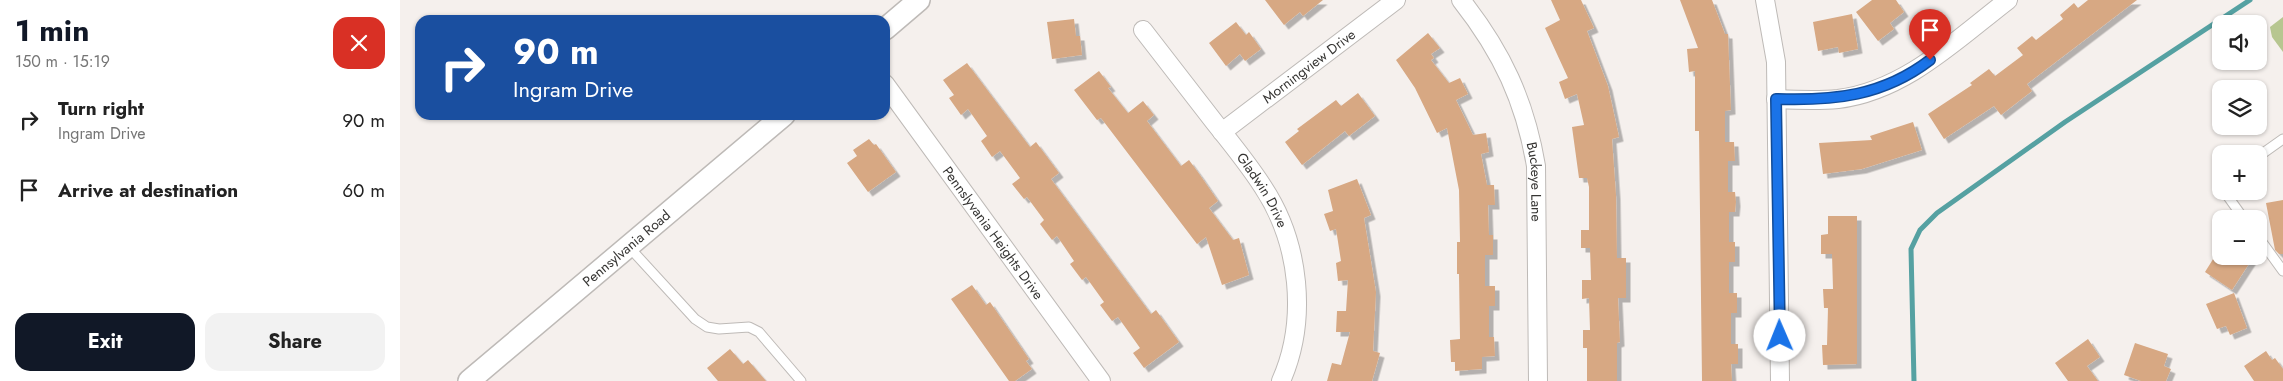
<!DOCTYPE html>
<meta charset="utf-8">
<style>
:root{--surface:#fff;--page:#f2f2f2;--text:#222;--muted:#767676;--accent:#111827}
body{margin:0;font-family:Jost,sans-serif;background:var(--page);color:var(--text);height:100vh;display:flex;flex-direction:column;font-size:19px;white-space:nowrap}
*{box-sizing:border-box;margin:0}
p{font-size:16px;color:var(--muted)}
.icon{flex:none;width:28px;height:28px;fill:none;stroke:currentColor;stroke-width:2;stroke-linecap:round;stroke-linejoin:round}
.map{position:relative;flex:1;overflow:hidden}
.details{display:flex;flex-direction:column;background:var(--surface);width:400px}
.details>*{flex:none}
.banner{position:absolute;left:15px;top:15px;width:475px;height:105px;border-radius:15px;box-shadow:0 1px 4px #0004;background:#1a4fa0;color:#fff;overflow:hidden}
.buttons{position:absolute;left:1812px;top:15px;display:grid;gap:10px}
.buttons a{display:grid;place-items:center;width:55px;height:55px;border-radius:10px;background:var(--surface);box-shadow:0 1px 4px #0004;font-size:25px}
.pin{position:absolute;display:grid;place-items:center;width:42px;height:42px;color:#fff;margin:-51px -21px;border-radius:50% 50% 50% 0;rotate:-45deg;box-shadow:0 0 5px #0007}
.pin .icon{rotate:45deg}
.me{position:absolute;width:55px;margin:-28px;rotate:359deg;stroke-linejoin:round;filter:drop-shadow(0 0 4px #0008)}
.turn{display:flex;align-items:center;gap:18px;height:105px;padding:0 15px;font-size:22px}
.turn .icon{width:65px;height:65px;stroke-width:2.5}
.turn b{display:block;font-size:35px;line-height:42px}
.round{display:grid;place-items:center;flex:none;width:52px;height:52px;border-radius:15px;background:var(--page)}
.summary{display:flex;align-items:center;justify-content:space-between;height:85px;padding:0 15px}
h1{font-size:30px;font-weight:700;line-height:38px;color:var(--accent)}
.action{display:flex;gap:10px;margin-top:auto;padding:10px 15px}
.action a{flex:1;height:58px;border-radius:15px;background:var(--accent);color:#fff;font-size:20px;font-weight:700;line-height:58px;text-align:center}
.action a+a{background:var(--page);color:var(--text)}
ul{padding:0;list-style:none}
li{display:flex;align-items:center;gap:15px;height:70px;padding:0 15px}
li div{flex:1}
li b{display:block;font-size:19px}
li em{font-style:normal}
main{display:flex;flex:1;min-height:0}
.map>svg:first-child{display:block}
.forest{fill:#b7c690}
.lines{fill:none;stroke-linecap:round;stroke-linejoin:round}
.stream{stroke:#55a1a2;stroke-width:5}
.building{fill:#d7a883;filter:url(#shadow)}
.service-casing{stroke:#bebab7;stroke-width:11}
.minor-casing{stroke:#bebab7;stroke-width:20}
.tertiary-casing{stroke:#bebab7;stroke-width:24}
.service{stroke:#fff;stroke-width:9}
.minor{stroke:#fff;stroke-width:18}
.tertiary{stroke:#fff;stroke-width:21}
.route-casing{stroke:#114b97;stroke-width:12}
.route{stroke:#1a73e8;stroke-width:9}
.labels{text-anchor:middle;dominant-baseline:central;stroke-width:4;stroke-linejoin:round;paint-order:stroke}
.street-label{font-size:14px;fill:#363533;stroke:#fff}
</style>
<main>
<section class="details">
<div class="summary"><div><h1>1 min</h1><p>150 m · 15:19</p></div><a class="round" style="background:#d93025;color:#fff"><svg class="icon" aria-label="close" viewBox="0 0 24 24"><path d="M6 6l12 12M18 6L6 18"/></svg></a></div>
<ul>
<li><svg class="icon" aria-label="right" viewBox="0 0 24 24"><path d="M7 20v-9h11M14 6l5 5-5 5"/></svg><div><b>Turn right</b><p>Ingram Drive</p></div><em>90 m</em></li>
<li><svg class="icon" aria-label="arrive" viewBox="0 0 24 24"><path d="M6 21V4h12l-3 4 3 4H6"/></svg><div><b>Arrive at destination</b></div><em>60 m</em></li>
</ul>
<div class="action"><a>Exit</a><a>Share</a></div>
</section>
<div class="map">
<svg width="1883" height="381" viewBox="0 0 1883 381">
<defs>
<filter id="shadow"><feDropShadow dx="4.5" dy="4.5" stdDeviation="0" flood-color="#0004"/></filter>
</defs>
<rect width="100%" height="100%" fill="#f5f0ed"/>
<path class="forest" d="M1883 17V52L1872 37 1870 27Z"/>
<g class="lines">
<path class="stream" d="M1514 381 1511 249 1520 230 1537 213 1665 122 1850 0"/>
</g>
<path class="building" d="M865 0H923L903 16 900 12 884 25Z
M1151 0H1181L1194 28 1187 31 1208 86 1219 137 1212 139 1216 195 1217 258H1226V298H1218L1220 342 1217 343V381H1187V348H1183V330H1190L1189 298 1182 299V280H1191L1190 248H1181V230H1189V187L1187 178H1179L1172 127 1184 125 1177 94 1165 99 1159 82 1168 78 1145 28 1160 20Z
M1280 0H1312L1325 34H1328L1331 110 1325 111V142H1334L1335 161H1328V192H1335L1336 202 1335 212H1329V242H1335V262H1329V293H1337V313H1331V344H1338V364H1331L1332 381H1302L1299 131H1295V71L1289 72 1287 49 1298 48Z
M1472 0H1496L1504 12 1490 23 1494 29 1478 41 1456 12Z
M1688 0H1737L1627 84 1632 91 1601 115 1594 106 1544 139 1528 114 1572 85 1570 83 1589 69 1595 76 1623 55 1617 48 1632 36 1636 40 1663 19 1660 15 1674 3 1678 8Z
M1452 14 1458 49 1439 53 1438 47 1418 51 1413 22Z
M674 19 676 36H680L682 55 652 59 647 22Z
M836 22 846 35 849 32 861 49 845 61 840 54 826 66 809 43Z
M1028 33 1040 48 1031 54 1034 58 1031 60 1049 83 1060 78 1068 94 1056 100 1073 135 1086 133 1089 152 1081 154 1087 185H1094L1095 205H1088L1089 235H1093V255H1085V286H1095V306H1089V337H1094L1095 356 1082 357V369L1055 371V362H1051L1050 340 1060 339 1059 274H1057V242H1060L1059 190 1047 128 1037 133 1015 88 996 60Z
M567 63 630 147 636 142 659 173 651 179 751 314 756 310 779 342 744 368 733 353 740 348 718 317 712 321 700 305 704 302 686 277 682 280 670 264 674 261 657 236 652 240 640 224 644 220 627 197 624 199 612 184 620 178 600 151 592 157 581 141 587 136 568 109 561 115 549 98 554 95 543 80Z
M699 71 711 87 708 88 728 113 743 101 754 115 747 121 781 166 789 160 800 175 818 201 809 208 833 240 839 238 849 275 822 285 806 237 797 244 701 118 697 120 674 90Z
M958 93 975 116 949 136 945 131 902 165 885 142 899 131 897 129 936 100 941 106Z
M1513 122 1522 150 1462 169 1423 174 1419 143 1472 140 1470 136Z
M469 139 474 145 476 144 496 172 468 192 447 163 457 156 453 150Z
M957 179 971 215 964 218 976 292 973 351 980 353 972 381H927L932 363 941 365 950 332H936L937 311H946L948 280 938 281 936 263 941 261 936 229 930 231 924 214 933 211 928 190Z
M1883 200V254H1879L1875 250 1866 203Z
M1428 216H1457V364L1423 365 1422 345H1427L1428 308H1424L1423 289H1433L1432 254H1421V235L1428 234Z
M1815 256H1854L1832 290 1805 272Z
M572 285 586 305 590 302 629 359 626 361 632 369 615 381H609L551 299Z
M1834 293 1847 328 1830 335 1826 326 1817 329 1806 304Z
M1688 339 1700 357 1687 366 1698 381H1668L1655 363Z
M1735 343 1768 354 1764 366 1771 369 1766 381H1741L1724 375Z
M330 349 343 364 348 360 366 381H318L307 368Z
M1866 351 1872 360 1875 358 1883 369V381H1854L1844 366Z"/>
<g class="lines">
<defs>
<path id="service" d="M1859 156 1883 139
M1824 191 1844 219
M1859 238 1883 271
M229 247 295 319 307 327 319 329 349 327 359 332 401 381"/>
<g id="minor">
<path id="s1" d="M1061 0C1102 52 1125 101 1136 166L1138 381"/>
<path d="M1365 0 1376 62 1380 381"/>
<path id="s2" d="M743 30C767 61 791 92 815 123 832 144 849 165 863 187 900 243 908 320 881 381"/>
<path id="s3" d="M485 84 701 381"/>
<path d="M1376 99C1396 100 1417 101 1438 99 1505 91 1557 39 1608 0"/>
<path id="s4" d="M822 132 996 0"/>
</g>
<g id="tertiary">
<path d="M485 29 519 0"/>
<path id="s5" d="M69 381 384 115"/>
</g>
</defs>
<use href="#service" class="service-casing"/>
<use href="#minor" class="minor-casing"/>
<use href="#tertiary" class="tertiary-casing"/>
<use href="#service" class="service"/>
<use href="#minor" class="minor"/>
<use href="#tertiary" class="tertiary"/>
</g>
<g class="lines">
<defs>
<path id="route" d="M1380 336 1376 99C1434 101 1483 96 1530 60"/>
</defs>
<use href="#route" class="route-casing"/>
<use href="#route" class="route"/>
</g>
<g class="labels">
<g class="street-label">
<text stroke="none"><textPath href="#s4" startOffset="109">Morningview Drive</textPath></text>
<text stroke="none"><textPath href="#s1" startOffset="200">Buckeye Lane</textPath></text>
<text stroke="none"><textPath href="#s2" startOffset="200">Gladwin Drive</textPath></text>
<text stroke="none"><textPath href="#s3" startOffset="184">Pennslyvania Heights Drive</textPath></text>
<text stroke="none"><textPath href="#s5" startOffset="206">Pennsylvania Road</textPath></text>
</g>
</g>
</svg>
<div class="buttons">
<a><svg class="icon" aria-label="sound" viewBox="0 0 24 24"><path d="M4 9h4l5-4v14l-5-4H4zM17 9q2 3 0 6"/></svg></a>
<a><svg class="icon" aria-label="layers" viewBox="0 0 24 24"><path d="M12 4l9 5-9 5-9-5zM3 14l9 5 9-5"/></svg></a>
<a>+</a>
<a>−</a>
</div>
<div class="pin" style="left:1530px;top:60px;background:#d93025"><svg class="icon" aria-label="arrive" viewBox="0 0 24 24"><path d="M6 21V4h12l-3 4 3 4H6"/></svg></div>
<svg class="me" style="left:1380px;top:336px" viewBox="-20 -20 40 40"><circle r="19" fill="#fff"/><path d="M0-13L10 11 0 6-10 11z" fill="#1a73e8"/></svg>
<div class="banner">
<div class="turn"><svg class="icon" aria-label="right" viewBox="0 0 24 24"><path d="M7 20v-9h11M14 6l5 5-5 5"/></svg><div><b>90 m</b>Ingram Drive</div></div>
</div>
</div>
</main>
